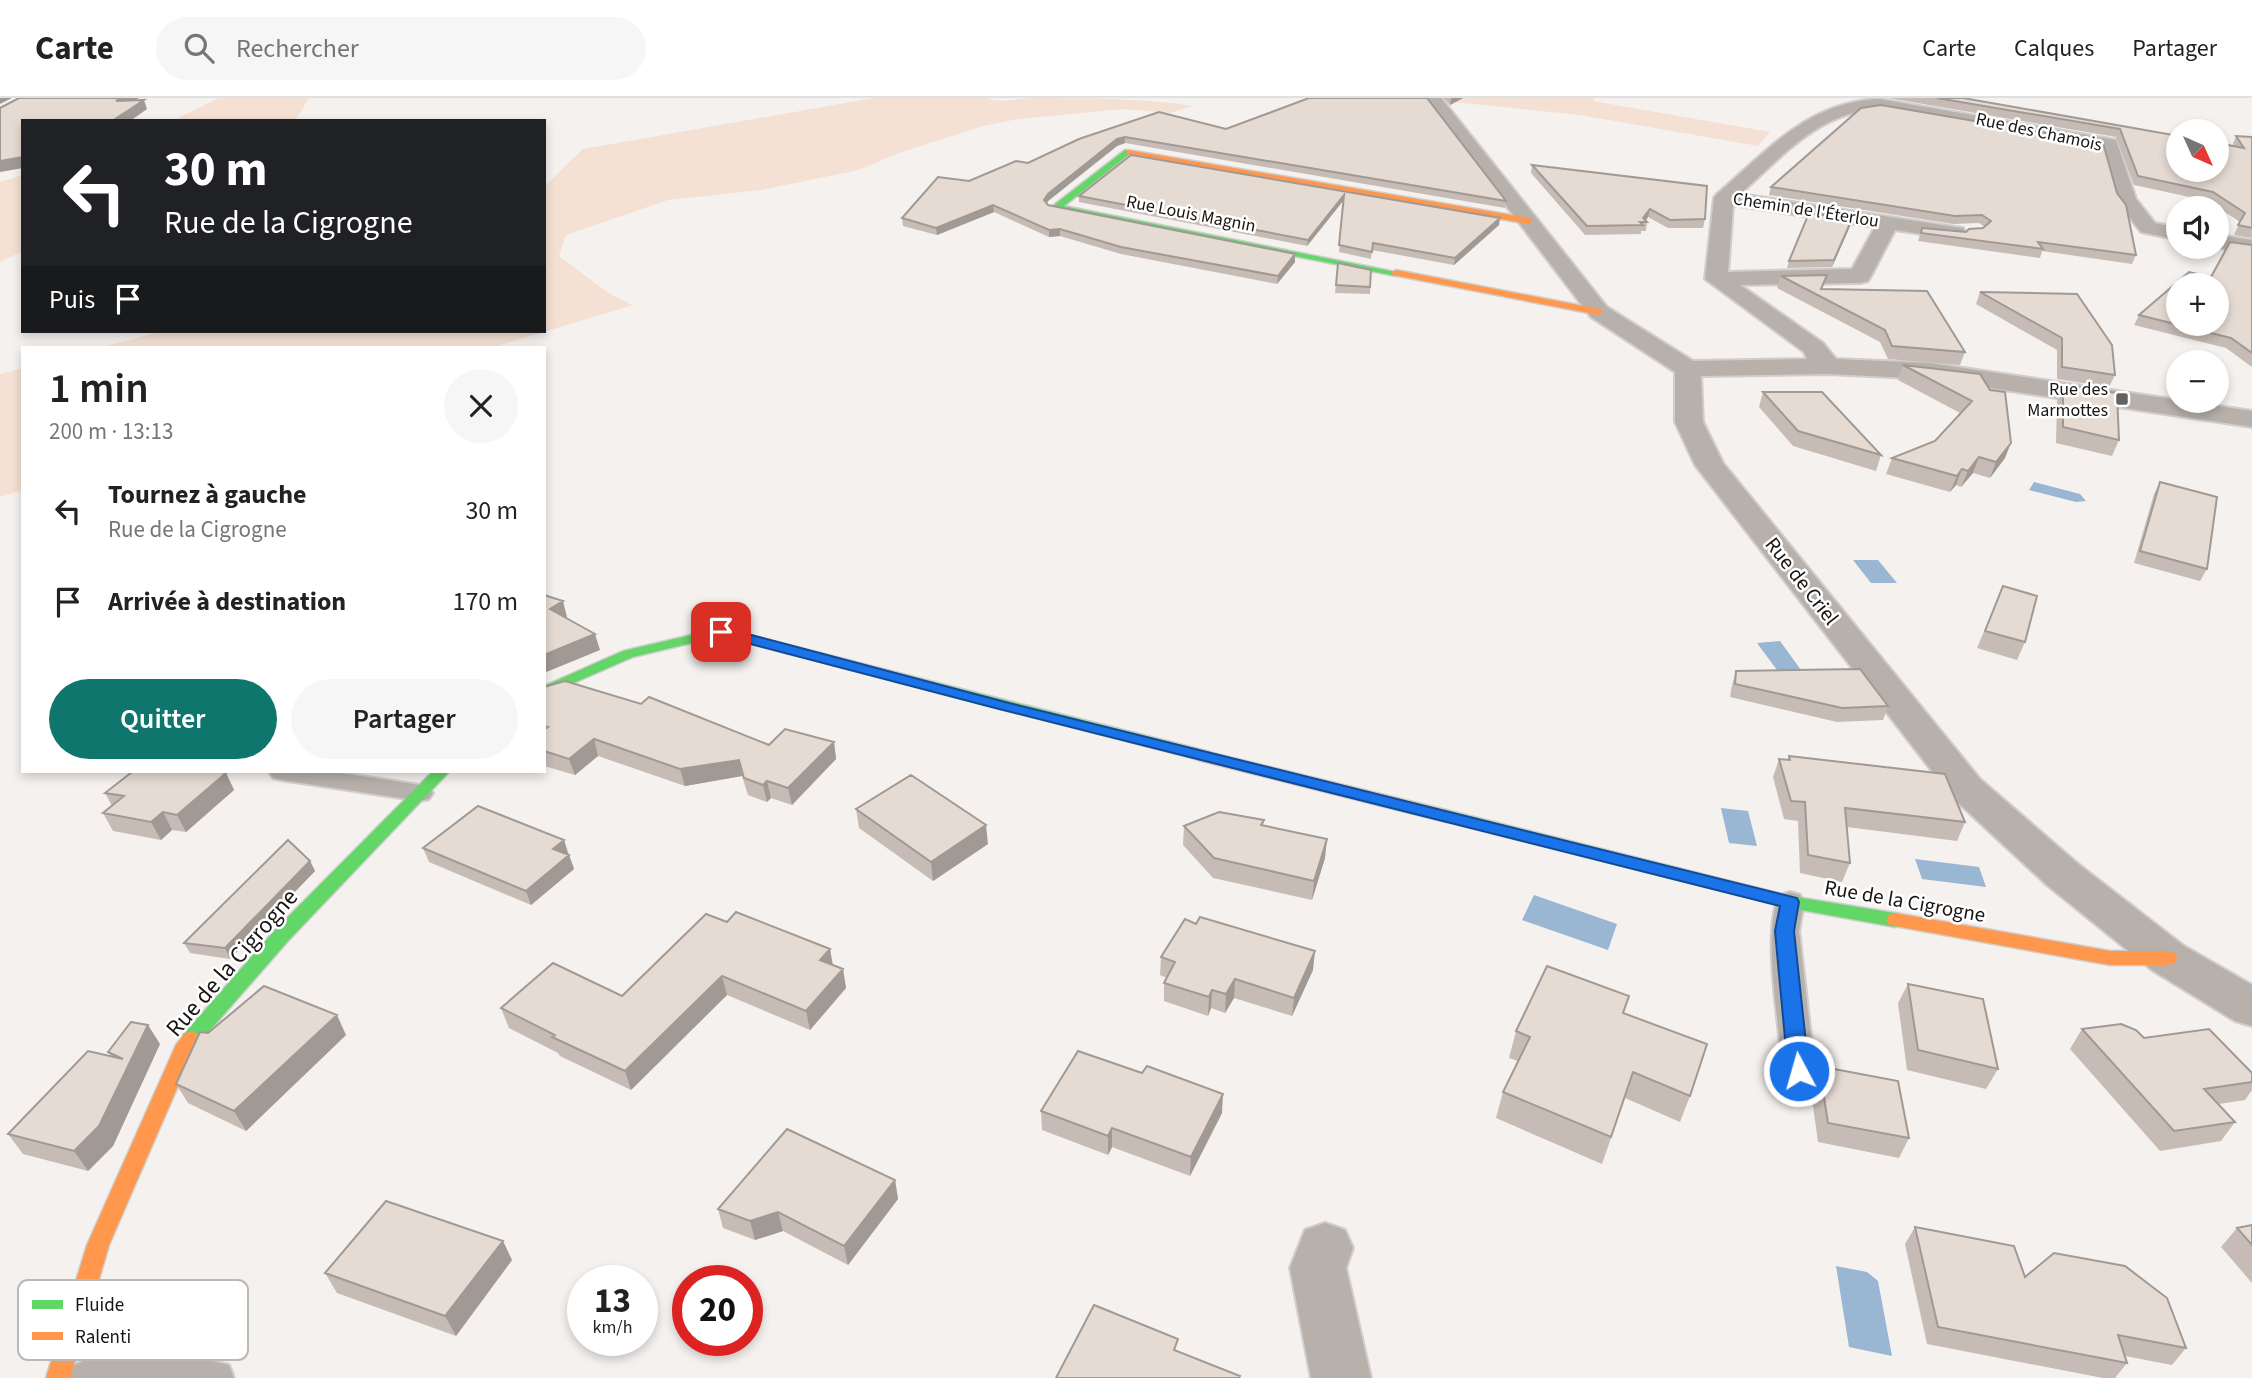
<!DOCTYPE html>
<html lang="fr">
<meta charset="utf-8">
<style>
:root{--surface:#fff;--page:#f6f6f6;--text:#222;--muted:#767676;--line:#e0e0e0;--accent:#0f766e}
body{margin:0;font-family:"Source Sans 3",sans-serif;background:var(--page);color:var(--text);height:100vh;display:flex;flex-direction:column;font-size:26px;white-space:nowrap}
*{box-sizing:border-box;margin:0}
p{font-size:23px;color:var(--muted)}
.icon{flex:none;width:38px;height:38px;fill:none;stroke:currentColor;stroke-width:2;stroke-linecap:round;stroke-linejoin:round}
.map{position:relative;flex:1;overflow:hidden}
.details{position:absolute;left:21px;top:248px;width:525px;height:427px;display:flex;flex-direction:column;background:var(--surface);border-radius:0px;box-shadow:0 4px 10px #0003}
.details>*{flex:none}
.guide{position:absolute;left:21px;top:21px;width:525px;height:214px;border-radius:0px;box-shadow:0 4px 10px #0003;background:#202124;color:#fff;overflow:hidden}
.needle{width:46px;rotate:135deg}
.controls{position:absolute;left:2166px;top:21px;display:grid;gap:14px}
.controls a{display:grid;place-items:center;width:63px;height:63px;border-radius:50%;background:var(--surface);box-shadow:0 4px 10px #0003;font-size:35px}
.speed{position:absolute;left:567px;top:1167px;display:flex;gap:14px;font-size:35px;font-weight:700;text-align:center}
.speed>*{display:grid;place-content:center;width:91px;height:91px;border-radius:50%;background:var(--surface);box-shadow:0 4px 10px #0003;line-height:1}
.speed small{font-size:18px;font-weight:400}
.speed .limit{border:10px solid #d22;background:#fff;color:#111}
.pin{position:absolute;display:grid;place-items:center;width:60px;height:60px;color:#fff;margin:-30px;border-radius:14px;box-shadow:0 4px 10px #0006}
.me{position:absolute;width:77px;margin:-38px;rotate:354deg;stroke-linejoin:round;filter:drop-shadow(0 0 5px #0008)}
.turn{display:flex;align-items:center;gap:24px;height:147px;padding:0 28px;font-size:32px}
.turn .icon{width:91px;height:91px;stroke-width:2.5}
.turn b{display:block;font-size:49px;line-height:60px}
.then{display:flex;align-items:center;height:66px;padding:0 28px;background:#0003;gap:14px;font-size:26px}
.round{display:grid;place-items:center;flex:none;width:74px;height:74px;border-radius:37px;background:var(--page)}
.headline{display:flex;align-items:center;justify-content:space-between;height:119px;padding:0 28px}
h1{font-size:42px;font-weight:600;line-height:52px}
.primary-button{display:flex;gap:14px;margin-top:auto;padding:14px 28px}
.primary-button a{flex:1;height:80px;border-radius:42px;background:var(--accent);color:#fff;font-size:28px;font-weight:600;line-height:80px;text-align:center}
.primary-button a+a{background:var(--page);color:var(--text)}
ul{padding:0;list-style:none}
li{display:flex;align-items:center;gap:21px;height:91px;padding:0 28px}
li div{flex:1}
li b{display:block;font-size:26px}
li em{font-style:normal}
header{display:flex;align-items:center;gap:42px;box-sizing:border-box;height:98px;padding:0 35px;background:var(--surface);border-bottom:2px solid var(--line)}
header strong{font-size:33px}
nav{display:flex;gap:38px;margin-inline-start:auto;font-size:24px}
.search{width:490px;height:63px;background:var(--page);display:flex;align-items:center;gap:18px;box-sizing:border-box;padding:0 24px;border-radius:38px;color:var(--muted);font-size:26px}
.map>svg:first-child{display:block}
.green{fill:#f4e1d3}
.water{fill:#99b6d2}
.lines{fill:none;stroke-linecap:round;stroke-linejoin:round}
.lane-casing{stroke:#d0cecd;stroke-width:4}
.street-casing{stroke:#d0cecd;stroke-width:4}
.fast-casing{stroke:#d0cecd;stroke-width:3}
.slow-casing{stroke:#d0cecd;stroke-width:3}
.lane{fill:#b7b0ab;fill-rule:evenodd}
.street{fill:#b7b0ab;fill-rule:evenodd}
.fast{fill:#63d668;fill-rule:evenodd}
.slow{fill:#ff974d;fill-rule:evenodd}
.wall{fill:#c6bcb5}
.shaded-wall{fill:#a19994}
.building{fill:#e6dbd3;stroke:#a19994;stroke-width:2;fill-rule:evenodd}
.route{fill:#1a73e8;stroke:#114b97;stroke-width:2}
.poi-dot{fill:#646261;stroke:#fff;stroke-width:2.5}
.labels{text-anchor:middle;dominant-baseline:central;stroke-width:5;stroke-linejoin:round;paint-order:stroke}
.far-street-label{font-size:18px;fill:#171514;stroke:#fff}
.far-poi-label{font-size:18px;fill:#171514;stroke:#fff;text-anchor:end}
.street-label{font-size:21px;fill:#171514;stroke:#fff}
.near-street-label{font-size:24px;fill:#171514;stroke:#fff}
.key{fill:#fff;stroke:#b9b9b8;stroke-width:2}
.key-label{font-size:19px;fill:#171514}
</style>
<header>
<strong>Carte</strong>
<div class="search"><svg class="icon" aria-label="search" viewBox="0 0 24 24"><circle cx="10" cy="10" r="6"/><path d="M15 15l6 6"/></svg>Rechercher</div>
<nav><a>Carte</a><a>Calques</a><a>Partager</a></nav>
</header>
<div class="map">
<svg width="2252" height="1280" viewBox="0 0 2252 1280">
<rect width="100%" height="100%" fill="#f4f1ef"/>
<path class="green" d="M219 0H309L295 23H172Z
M874 0H986C1003 6 1016 0 1034 0 1086 0 1144 0 1194 8L1169 15 1124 11 1018 21 983 28 896 56 859 72 761 92 668 102 566 137 559 158 610 196 633 207 491 250H98L164 233H544V89L583 51Z
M1451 0H1595L1593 3 1770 34 1758 48 1580 17 1454 4Z
M23 77V153L0 164V84Z
M23 270V392L0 399V276Z"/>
<path class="water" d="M2034 384 2080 396 2086 403 2076 404 2029 392Z
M1853 462H1878L1897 485H1871Z
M1780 543 1801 572H1777L1757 545Z
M1721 710 1748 713 1757 748 1729 745Z
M1915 761 1979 769 1986 789 1922 781Z
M1534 797 1617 826 1608 852 1522 822Z
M1836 1168 1867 1174 1878 1183 1892 1258 1849 1249Z"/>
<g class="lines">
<defs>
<path id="lane" d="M269 674H334L420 687 429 689 433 695 429 701 420 703 282 682 273 680Z
M1790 794 1800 797 1804 804 1799 833 1814 966 1824 970 1829 979 1824 988 1813 992 1788 982 1783 973C1780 932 1761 830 1780 797Z
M155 1249 229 1267 234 1280H69L74 1267 88 1261Z"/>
<path id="street" d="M1424 0H1441L1607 209 1693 263 1807 261 1804 254 1705 181 1714 100 1717 96C1768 52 1808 4 1879 1L2116 42 2136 101 2155 125 2179 130V142L2141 134 2116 102 2102 50 1879 11C1818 14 1783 58 1740 96L1955 129 1963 130 1966 135 1963 140 1955 141 1895 132 1871 178 1868 183 1860 185 1740 187 1823 245 1836 261 1930 265 2252 313V329L1930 281 1829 276 1701 278 1703 324 1723 365 1980 681 2077 765 2184 848 2252 887V928L2235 923 2152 872 2047 787 1952 699 1695 367 1675 324V274L1591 219ZM1733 107 1875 129 1852 171 1728 174Z
M2217 137 2252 142V156L2214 149H2217Z
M1325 1125 1345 1132 1353 1150 1346 1170 1371 1280H1311L1290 1170 1305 1132Z"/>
<path id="fast" d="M1125 52 1132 54 1064 108 1401 175 1396 178 1054 111V107Z
M721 530 1210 654 1212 658 1204 663 721 538 633 559 544 598V588L623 553Z
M432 674H449L288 843 198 946 191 949 184 946 181 941 184 936 274 833Z
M1446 712 1790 798 1895 815 1901 817 1904 822 1901 827 1895 829 1790 810 1440 722 1438 718 1440 714Z"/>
<path id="slow" d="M1128 52 1529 120 1533 123 1529 126 1125 56Z
M1396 172 1599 211 1604 214 1599 217 1393 177 1391 175Z
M1204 653 1446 712 1454 718 1446 724 1198 662 1196 658Z
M1895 815 2110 853H2168L2175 855 2177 860 2175 865 2168 867H2110L1889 827 1886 822 1889 817Z
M191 933 198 936 201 941 194 951 109 1147 70 1280H46L87 1147 176 947 184 936Z"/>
</defs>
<use href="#lane" class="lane-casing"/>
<use href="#street" class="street-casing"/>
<use href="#fast" class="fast-casing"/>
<use href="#slow" class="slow-casing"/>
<use href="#lane" class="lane"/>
<use href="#street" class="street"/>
<use href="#fast" class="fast"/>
<use href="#slow" class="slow"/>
</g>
<path class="wall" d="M1443 0H1463L1450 7Z
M1888 0H1963L2234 48 2233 46 2236 38 2252 39V140L2234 137 2240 124 2208 103 2134 87 2116 39Z
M1159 14 1506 103 1505 110 1125 45 1117 48 1048 103 1047 106 1048 107 1295 156V164L1277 186 1121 156 1060 138 1049 139 994 114 937 137 903 128 902 120 969 83 1028 65Z
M1131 57 1499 127 1454 167 1372 152 1371 161 1339 154 1343 103 1307 148 1079 104V98Z
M1532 67 1705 121 1703 130H1668L1648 119 1646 123 1647 124 1646 133H1641V136L1585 137 1531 75Z
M1771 89 2117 95 2136 157 2132 166 2042 153 2040 160 1918 143 1922 130 1966 134 1985 129 1979 125 1953 126 1769 97Z
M1850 128 1832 169 1787 170 1789 163Z
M2252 147V269L2226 250 2134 227 2139 217 2211 179Z
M1338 165 1371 172 1370 196 1335 195Z
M1781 178 1823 191 1965 254 1960 267 1888 261 1880 244 1777 190Z
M1980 194 2077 196 2115 277 2109 289 2057 281V252L1976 206Z
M1903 267 1980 276 2005 360 1990 380 1973 375 1961 389 1956 387 1950 394 1886 376 1892 360 1935 343 1960 315 1898 282Z
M2063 287 2119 342 2112 358 2056 345 2057 303Z
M1763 294 1881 357 1876 373 1793 348 1759 309Z
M2160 384 2207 471 2200 483 2134 465 2154 396Z
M2003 488 2025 544 2017 562 1977 550Z
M1736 573 1888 608 1883 622 1837 624 1730 599 1732 587Z
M544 589 769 647 834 644 836 661 792 707 771 700 767 704 748 697 742 678 685 688 598 658 575 677 544 668Z
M1789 658 1965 724 1957 743 1847 729 1850 765 1842 784 1800 775 1798 723 1784 721 1773 679 1779 661 1787 662Z
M226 675 234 692 186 734 172 732 161 742 113 733 103 715 112 708 105 695Z
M856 711 988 746 933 783 859 730Z
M1264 722 1263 728 1325 760 1312 802 1213 780 1183 747 1184 728Z
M564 742 574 771 531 807 429 764 423 750Z
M310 763 315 773 230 861 190 855 184 845Z
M727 824 830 851 833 867 843 871 846 890 810 932 727 897 631 992 560 958 558 955 509 930 501 910 622 898Z
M1161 859 1313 872 1292 918 1234 900 1225 915 1211 910 1208 918 1164 903V885L1167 880 1160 877Z
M1908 886 1998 971 1986 991 1907 972 1898 905Z
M1624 915 1690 998 1680 1024 1625 1000 1602 1066 1496 1020 1503 994 1518 963 1509 960 1516 933Z
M2082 931 2252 975V992L2245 1002 2219 1006 2235 1024 2221 1043 2160 1053 2070 951Z
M208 935 346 937 246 1033 188 1005 176 986Z
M160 946 113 1048 88 1073 23 1056 8 1036 111 958 108 954Z
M1820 974 1909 1040 1899 1060 1818 1044 1811 994Z
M1142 975 1222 1015 1190 1078 1112 1049 1108 1057 1042 1032 1041 1013Z
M895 1082 898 1101 848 1167 783 1133 755 1142 723 1130 718 1111Z
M2252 1127V1185L2221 1149 2237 1130Z
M1915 1129 2025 1179 2186 1250 2172 1267 2125 1258 2127 1265 2115 1280H2103L1927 1246 1905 1146Z
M512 1162 456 1238 337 1195 325 1175Z"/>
<path class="shaded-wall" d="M0 0H12L0 6Z
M121 0H139L120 12 116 3Z
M1452 0H1463L1450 7 1451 1Z
M144 2 147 11 130 23H112Z
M1125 39V45L1117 48 1048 103 1044 109V102L1048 96 1117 41Z
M23 59V70L0 74V63Z
M1344 97 1343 103 1307 148 1308 142Z
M993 107 994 114 937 137 936 130Z
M1650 111 1648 119 1645 124 1643 120Z
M1500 120 1499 127 1454 167 1455 160Z
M1852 121 1850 128 1832 169 1834 162Z
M1060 131V138L1049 139V132Z
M1295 156V164L1277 186 1278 178Z
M2011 345 2005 360 1990 380 1996 364Z
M1979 359 1973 375 1961 389 1968 373Z
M1962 371 1956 387 1950 394 1957 378Z
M563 503 567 519 554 527 550 511Z
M595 536 600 552 544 575V557Z
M594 641 598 658 575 677 569 661Z
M834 644 836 661 792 707 788 690Z
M739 662 742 678 685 688 680 671Z
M226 675 234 692 186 734 177 717Z
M767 683 771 700 767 704 763 687Z
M163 714 172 732 161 742 151 724Z
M986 727 988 746 933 783 931 764Z
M1327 741 1325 760 1312 802 1314 783Z
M564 742 568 756 558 764 553 751Z
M569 757 574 771 531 807 526 793Z
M310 763 315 773 230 861 225 850Z
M830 851 833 870 820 862Z
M1315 853 1313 872 1292 918 1294 900Z
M843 871 846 890 810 932 806 913Z
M722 878 727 897 631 992 625 973Z
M1235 881 1234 900 1225 915 1226 896Z
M1212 892 1211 910 1208 918 1209 899Z
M337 917 346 937 246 1033 234 1013Z
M148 927 160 946 113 1048 88 1073 74 1053Z
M1223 996 1222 1015 1190 1078 1191 1059Z
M1112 1030V1049L1108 1057V1038Z
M895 1082 898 1101 848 1167 844 1148Z
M778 1114 783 1133 755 1142 750 1123Z
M503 1143 512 1162 456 1238 445 1218Z"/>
<path class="building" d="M19 0H121L116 3 144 2 112 23H23V59L0 63V10Z
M1309 0H1427L1506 103 1125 39 1117 41 1048 96 1044 102 1048 107 1295 156 1278 178 1121 149 1060 131 1049 132 993 107 936 130 902 120 938 79 969 83 1016 63 1028 65 1079 41 1159 14 1226 31Z
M1937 0H1963L2179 38V72H2217V45L2244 50 2236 38 2252 39V130L2238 127 2245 115 2213 94 2138 78 2120 31Z
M1881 7 2103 45 2117 95 2126 107 2136 157 2038 144 2043 151 1921 135 1922 130 1966 134 1969 131 1983 130 1991 123 1982 117 1955 118 1771 89 1861 10Z
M1131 57 1500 120 1455 160 1373 145 1372 154 1339 147 1344 97 1308 142 1079 98Z
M1532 67 1707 88 1705 121 1670 122 1650 111 1643 120 1647 124H1640L1643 127 1587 128Z
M1809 115 1852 121 1834 162 1789 163Z
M2230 144 2252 147V255L2231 240 2139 217 2189 174 2211 179ZM2179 187H2217V226H2179Z
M1338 165 1371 172 1370 189 1336 187Z
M1827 177 1821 191 1927 193 1965 254 1892 248 1885 232 1781 178Z
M1980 194 2077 196 2112 247 2115 277 2062 269V240Z
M1903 267 1980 276 1990 292 2005 294 2011 345 1996 364 1979 359 1968 373 1962 371 1957 378 1892 360 1935 343 1972 303Z
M2063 287 2117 295 2119 342 2063 329Z
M1763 294H1822L1881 357 1798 333Z
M2160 384 2217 399 2207 471 2140 453Z
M2003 488 2037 498 2025 544 1985 533Z
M544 497 563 503 550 511 595 536 544 557Z
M1860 571 1888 608 1842 610 1735 586 1736 573Z
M565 583 641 606 649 599 769 647 785 631 834 644 788 690 767 683 763 687 744 680 739 662 680 671 594 641 569 661 544 653V632L548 629 544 628V589Z
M1789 658 1945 676 1965 724 1845 710 1850 765 1808 757 1805 704 1791 703 1779 661 1790 662Z
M132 674H221L226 675 177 717 163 714 151 724 103 715 124 698 105 695Z
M911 677 986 727 931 764 856 711Z
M478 708 564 742 553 751 569 757 526 793 423 750Z
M1219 714 1264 722 1261 727 1327 741 1314 783 1214 760 1184 728Z
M288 742 310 763 225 850 184 845Z
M736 814 830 851 820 862 843 871 806 913 722 878 625 973 552 939 555 937 501 910 553 865 622 898 706 816 727 824Z
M1200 819 1315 853 1294 900 1235 881 1226 896 1212 892 1209 899 1164 885 1175 864 1161 859 1185 821 1196 826Z
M1547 868 1629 898 1623 915 1707 946 1690 998 1633 974 1611 1039 1503 994 1530 939 1516 933Z
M1908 886 1983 901 1998 971 1918 952Z
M264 888 337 917 234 1013 176 986 200 934 208 935Z
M131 924 148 927 99 1028 74 1053 8 1036 88 953 123 961 108 954Z
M2121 926 2136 932 2144 940 2209 931 2252 975V984L2204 991 2235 1024 2174 1033 2082 931Z
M1078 953 1142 975 1147 968 1223 996 1191 1059 1112 1030 1108 1038 1041 1013Z
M1834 971 1898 983 1909 1040 1828 1025 1820 974Z
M787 1031 895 1082 844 1148 778 1114 750 1123 718 1111Z
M386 1103 503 1143 445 1218 325 1175Z
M2252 1127V1147L2237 1130Z
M1915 1129 2014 1148 2025 1179 2054 1155 2125 1168 2167 1200 2186 1250 2118 1237 2127 1265 1938 1229Z
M1094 1207 1178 1241 1174 1252 1240 1278 1239 1280H1056Z"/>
<path class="route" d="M721 529 1009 605 1797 800 1799 804 1794 833 1809 973 1806 979 1799 981 1791 979 1788 973 1775 833 1780 808 999 611 716 537 713 534Z"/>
<rect class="poi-dot" x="2115" y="294" width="14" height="14" rx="3.5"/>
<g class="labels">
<g class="far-street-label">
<text transform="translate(2039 34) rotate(12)">Rue des Chamois</text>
<text transform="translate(1806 112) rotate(9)">Chemin de l'Éterlou</text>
<text transform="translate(1191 116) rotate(11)">Rue Louis Magnin</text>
</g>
<g class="far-poi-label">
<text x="2108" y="291">Rue des<tspan x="2108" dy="21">Marmottes</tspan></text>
</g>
<g class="street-label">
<text transform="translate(1802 483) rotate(52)">Rue de Criel</text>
<text transform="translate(1905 803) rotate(10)">Rue de la Cigrogne</text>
</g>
<g class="near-street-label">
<text transform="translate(232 865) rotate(-49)">Rue de la Cigrogne</text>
</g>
</g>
<rect x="18" y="1182" width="230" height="80" rx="10" class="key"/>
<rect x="32" y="1202" width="31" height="9" fill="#63d668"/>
<rect x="32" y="1234" width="31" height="8" fill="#ff974d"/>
<g class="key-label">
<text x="75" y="1213">Fluide</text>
<text x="75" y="1245">Ralenti</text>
</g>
</svg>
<div class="controls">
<a><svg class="needle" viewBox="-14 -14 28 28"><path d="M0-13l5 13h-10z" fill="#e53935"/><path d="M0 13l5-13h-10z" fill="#767676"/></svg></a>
<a><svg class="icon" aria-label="sound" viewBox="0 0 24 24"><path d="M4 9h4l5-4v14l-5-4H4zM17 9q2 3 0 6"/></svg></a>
<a>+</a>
<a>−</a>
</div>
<div class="speed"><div>13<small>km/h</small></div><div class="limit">20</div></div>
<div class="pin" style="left:721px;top:534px;background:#d93025"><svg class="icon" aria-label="arrive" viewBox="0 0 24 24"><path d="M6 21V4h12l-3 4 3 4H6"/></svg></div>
<svg class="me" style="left:1799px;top:973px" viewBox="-20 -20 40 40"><circle r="17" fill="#1a73e8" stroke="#fff" stroke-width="3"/><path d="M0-11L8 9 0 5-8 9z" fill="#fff"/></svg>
<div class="guide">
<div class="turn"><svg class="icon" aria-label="left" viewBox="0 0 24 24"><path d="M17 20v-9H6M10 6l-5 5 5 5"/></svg><div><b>30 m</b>Rue de la Cigrogne</div></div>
<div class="then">Puis<svg class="icon" aria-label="arrive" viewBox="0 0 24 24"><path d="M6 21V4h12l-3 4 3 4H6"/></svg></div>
</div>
<section class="details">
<div class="headline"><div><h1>1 min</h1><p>200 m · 13:13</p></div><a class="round"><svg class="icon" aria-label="close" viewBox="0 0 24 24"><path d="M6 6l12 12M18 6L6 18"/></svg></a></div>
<ul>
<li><svg class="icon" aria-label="left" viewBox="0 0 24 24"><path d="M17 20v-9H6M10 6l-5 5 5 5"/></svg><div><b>Tournez à gauche</b><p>Rue de la Cigrogne</p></div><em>30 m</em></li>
<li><svg class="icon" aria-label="arrive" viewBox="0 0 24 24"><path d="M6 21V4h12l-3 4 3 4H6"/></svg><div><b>Arrivée à destination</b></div><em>170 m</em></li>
</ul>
<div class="primary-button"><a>Quitter</a><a>Partager</a></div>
</section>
</div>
